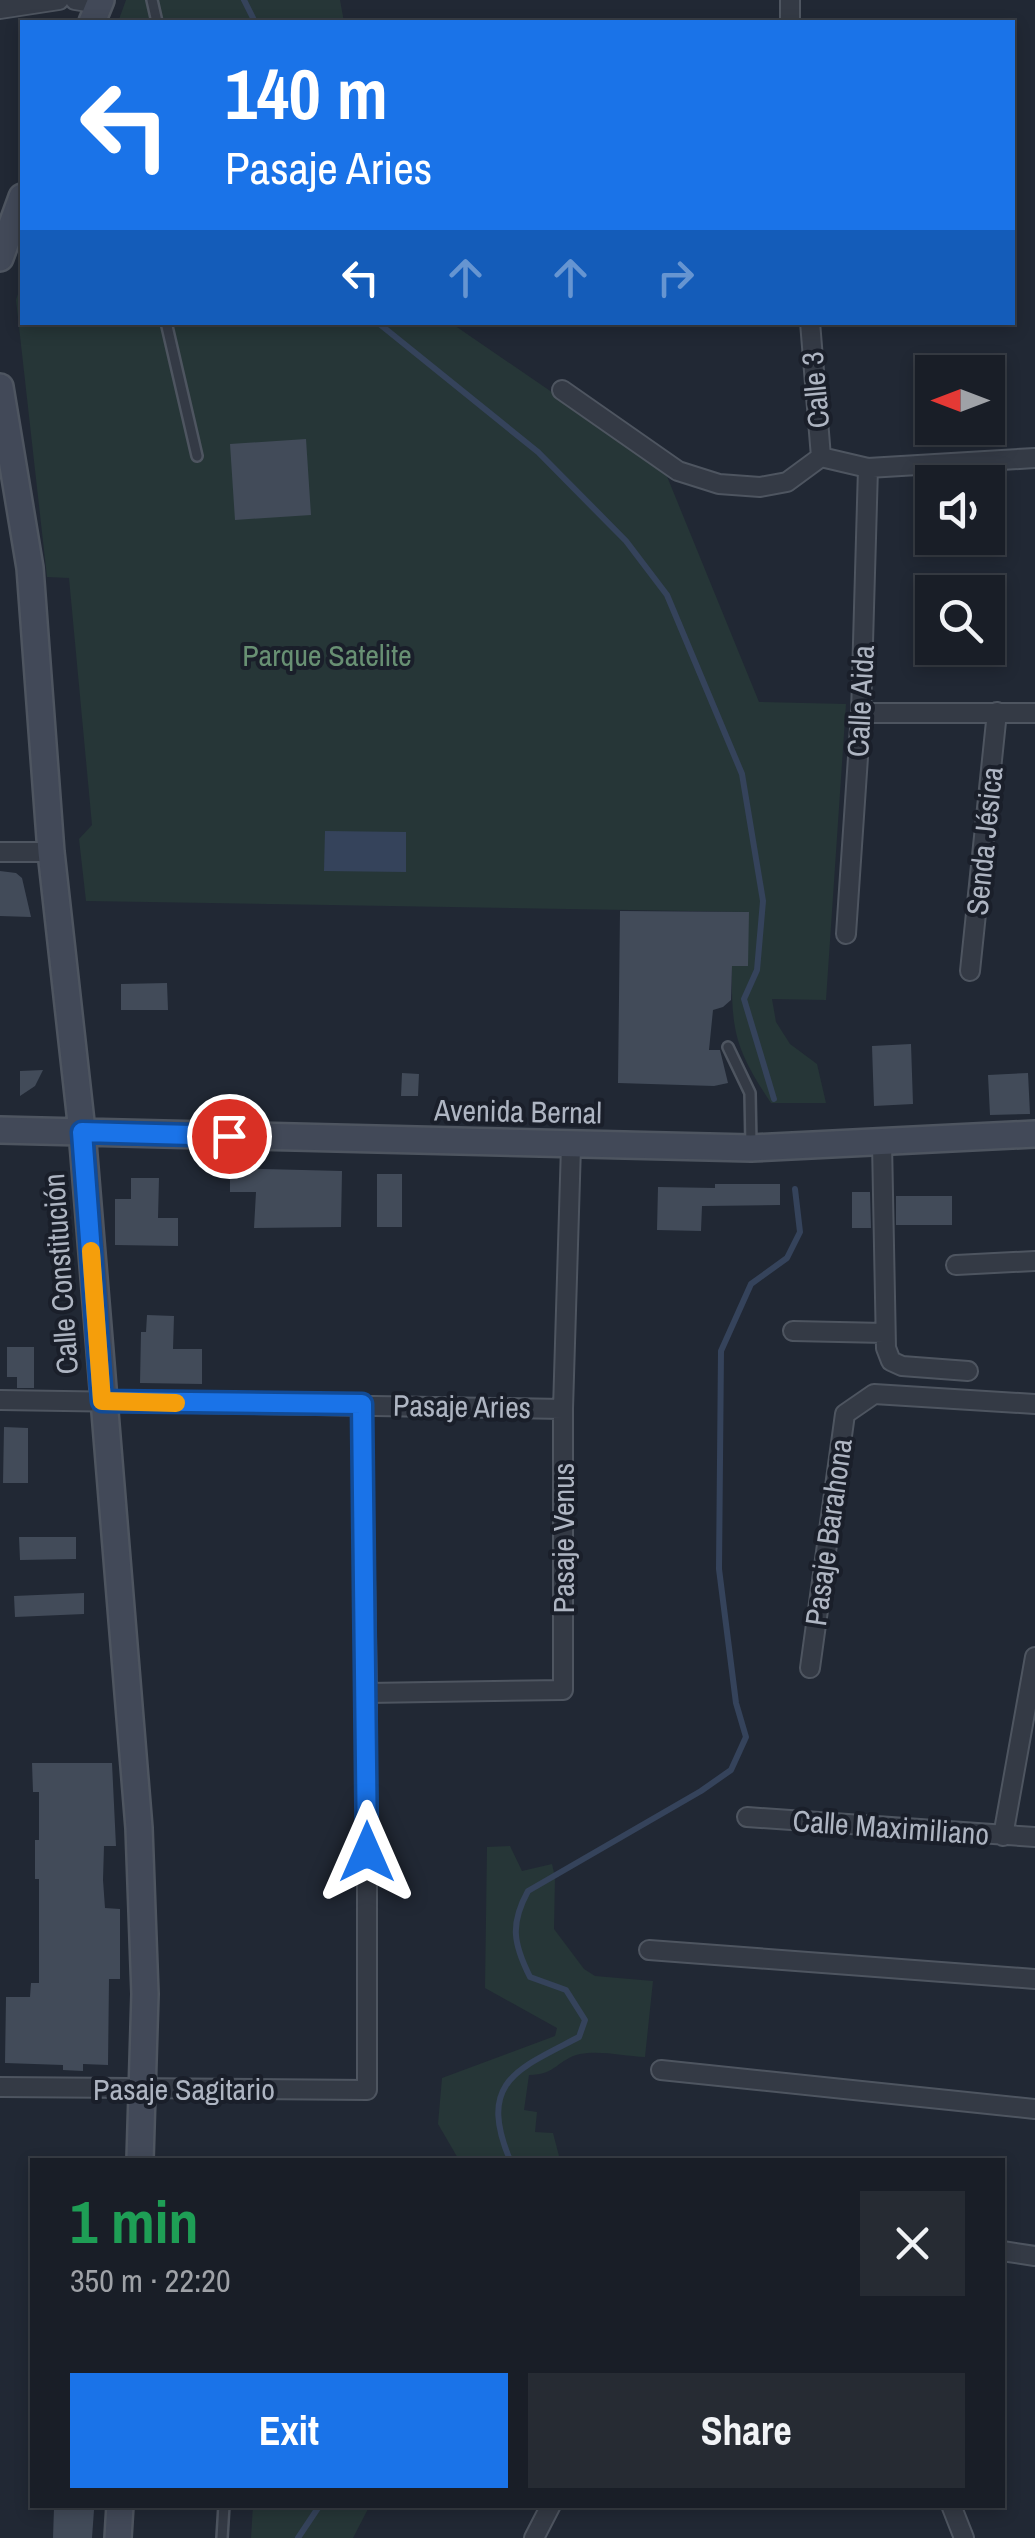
<!DOCTYPE html>
<meta charset="utf-8">
<style>
:root{--surface:#191e27;--page:#262b33;--text:#f1f3f6;--muted:#9fa2a7;--line:#373c44;--accent:#1a73e8}
body{margin:0;font-family:"Archivo Narrow",sans-serif;background:var(--page);color:var(--text);height:100vh;display:flex;flex-direction:column;font-size:38px;white-space:nowrap}
*{box-sizing:border-box;margin:0}
p{font-size:32px;color:var(--muted)}
.icon{flex:none;width:55px;height:55px;fill:none;stroke:currentColor;stroke-width:2;stroke-linecap:round;stroke-linejoin:round}
.map{position:relative;flex:1;overflow:hidden}
.panel{position:absolute;left:30px;top:2158px;width:975px;height:350px;display:flex;flex-direction:column;background:var(--surface);border-radius:0px;box-shadow:0 5px 15px #0003,0 0 0 2px var(--line)}
.panel>*{flex:none}
.hud{position:absolute;left:20px;top:20px;width:995px;height:305px;border-radius:0px;box-shadow:0 5px 15px #0003,0 0 0 2px var(--line);background:#1a73e8;color:#fff;overflow:hidden}
.needle{width:65px;rotate:270deg}
.controls{position:absolute;left:915px;top:355px;display:grid;gap:20px}
.controls a{display:grid;place-items:center;width:90px;height:90px;border-radius:0px;background:var(--surface);box-shadow:0 5px 15px #0003,0 0 0 2px var(--line);font-size:50px}
.pin{position:absolute;display:grid;place-items:center;width:85px;height:85px;color:#fff;margin:-42px;border:5px solid #fff;border-radius:50%;box-shadow:0 2px 10px #0007}
.me{position:absolute;width:110px;margin:-55px;rotate:0deg;stroke-linejoin:round;filter:drop-shadow(0 0 8px #0008)}
.turn{display:flex;align-items:center;gap:35px;height:210px;padding:0 40px;font-size:45px}
.turn .icon{width:130px;height:130px;stroke-width:2.5}
.turn b{display:block;font-size:70px;line-height:85px}
.lanes{display:flex;align-items:center;height:95px;padding:0 40px;background:#0003;justify-content:center;gap:50px;direction:ltr}
.lanes .off{opacity:.35}
.round{display:grid;place-items:center;flex:none;width:105px;height:105px;border-radius:0px;background:var(--page)}
.overview{display:flex;align-items:center;justify-content:space-between;height:170px;padding:0 40px}
h1{font-size:60px;font-weight:800;line-height:75px;color:#1e9e55}
.action{display:flex;gap:20px;margin-top:auto;padding:20px 40px}
.action a{flex:1;height:115px;border-radius:0px;background:var(--accent);color:#fff;font-size:40px;font-weight:800;line-height:115px;text-align:center}
.action a+a{background:var(--page);color:var(--text)}
.map>svg:first-child{display:block}
.green{fill:#263637}
.water{fill:#35435b}
.lines{fill:none;stroke-linecap:round;stroke-linejoin:round}
.stream{stroke:#35435b;stroke-width:6}
.building{fill:#424b59}
.lane-casing{stroke:#4e5560;stroke-width:14}
.street-casing{stroke:#4e5560;stroke-width:22}
.secondary-casing{stroke:#4e5560;stroke-width:30}
.lane{stroke:#343a45;stroke-width:9}
.street{stroke:#343a45;stroke-width:18}
.secondary{stroke:#424958;stroke-width:25}
.route-casing{stroke:#114b97;stroke-width:25}
.route{stroke:#1a73e8;stroke-width:18}
.slow{stroke:#f59e0b;stroke-width:18}
.labels{text-anchor:middle;dominant-baseline:central;stroke-width:8;stroke-linejoin:round;paint-order:stroke}
.street-label{font-size:30px;fill:#aeb5c2;stroke:#1a1f2a}
.park-label{font-size:30px;fill:#689073;stroke:#1a1f2a}
</style>
<div class="map">
<svg width="1035" height="2538" viewBox="0 0 1035 2538">
<rect width="100%" height="100%" fill="#212834"/>
<path class="green" d="M126 0H340L344 22H118Z
M22 282V322L451 323 664 469 759 702 846 704 826 1000 772 999 776 1022 790 1044 817 1064 826 1103H771C735 1049 731 1031 732 966H748V912L86 901 79 839 92 825 69 578 47 577 16 300Z
M510 1846 522 1871 552 1864 555 1877 554 1929 584 1969 595 1976 653 1981 645 2057C625 2056 600 2050 580 2054 558 2059 556 2075 529 2075L524 2110 537 2112 535 2132 553 2133 560 2160H459L438 2124 442 2078 555 2036 557 2028 485 1988 487 1847Z
M253 2505H370L353 2538H251Z"/>
<path class="water" d="M325 831 406 832V872L324 871Z"/>
<g class="lines">
<path class="stream" d="M244 0 255 22
M377 322 538 452 626 541 667 595 742 774 763 901 757 970 744 999 774 1099
M510 2160C477 2081 518 2069 579 2037L585 2020 566 1990 530 1977C513 1943 510 1924 528 1891L701 1791 731 1770 746 1737 736 1703 719 1569 721 1351 751 1284 787 1258 800 1232 795 1189
M298 2538 320 2505"/>
</g>
<path class="building" d="M306 439 311 515 235 520 230 444Z
M0 871 16 873 22 878 31 917 0 916Z
M620 911 749 912 748 966H732L731 1000 723 1007 713 1010 709 1050H720L728 1083 714 1086 618 1083Z
M167 983 168 1010H121V984Z
M911 1044 913 1104 874 1106 872 1046Z
M43 1070 35 1086 20 1096V1071Z
M402 1073 419 1074 418 1096H401Z
M1028 1073 1030 1114 990 1115 988 1075Z
M230 1168 342 1171 341 1227 254 1228 256 1192H230Z
M377 1174H402V1227H377Z
M131 1178H159L158 1218H178V1246L115 1245V1199H131Z
M715 1184H780V1205L702 1206 701 1231 657 1230 658 1187 715 1188Z
M852 1192H870L871 1228H852Z
M896 1196H952V1225H896Z
M147 1315 174 1316 173 1349H202V1384L140 1383 141 1332H146Z
M7 1347H34V1388H17V1377H7Z
M4 1427 28 1428V1483H3Z
M19 1537H76V1559L20 1560Z
M84 1593V1614L15 1617 14 1596Z
M32 1763H112L116 1846H104L103 1880 105 1908 120 1909V1979H109L108 2065 83 2064V2071L63 2070V2065L5 2063 6 1997H30L31 1983H39V1879H35V1840H39V1792H33Z
M54 2508 94 2510 92 2538H53Z"/>
<g class="lines">
<defs>
<path id="lane" d="M152 0 157 22
M166 322 197 456
M728 1047 750 1093 751 1145
M222 2538 224 2505"/>
<path id="street" d="M75 0 100 4
M0 9 59 0
M790 22V0
M810 322 821 457
M562 390 678 471 719 484 760 487 787 482 821 457
M821 457 868 468 1035 458
M861 713H1035
M0 852H51
M846 934 861 713 868 468
M970 971 997 712
M882 1143 886 1348 891 1361 902 1366 968 1371
M956 1265 1035 1261
M793 1331 885 1333
M0 1400 563 1409
M810 1668 845 1414 874 1394 1035 1404
M367 1693 563 1690V1409L571 1146
M747 1817 1035 1837
M1003 1836 1035 1657
M649 1950 1035 1979
M661 2070 1035 2109
M0 2087 367 2090V1693L362 1404
M1002 2251 1035 2256
M951 2505 964 2538
M534 2538 551 2505"/>
<path id="secondary" d="M92 22 101 0
M0 258 22 197
M0 387 30 568 51 852 82 1131 139 1828 145 1994 140 2160
M0 1130 751 1148 1035 1134
M118 2538 120 2505"/>
</defs>
<use href="#lane" class="lane-casing"/>
<use href="#street" class="street-casing"/>
<use href="#secondary" class="secondary-casing"/>
<use href="#lane" class="lane"/>
<use href="#street" class="street"/>
<use href="#secondary" class="secondary"/>
</g>
<g class="lines">
<defs>
<path id="route" d="M229 1136 82 1132 102 1401 362 1404 367 1852"/>
</defs>
<use href="#route" class="route-casing"/>
<use href="#route" class="route"/>
<path class="slow" d="M91 1251 102 1401 176 1403"/>
</g>
<g class="labels">
<g class="street-label">
<text transform="translate(815 390) rotate(-95)">Calle 3</text>
<text transform="translate(860 701) rotate(-87)">Calle Aida</text>
<text transform="translate(984 841) rotate(-84)">Senda Jésica</text>
<text transform="translate(518 1111) rotate(1)">Avenida Bernal</text>
<text transform="translate(60 1274) rotate(-94)">Calle Constitución</text>
<text transform="translate(462 1406) rotate(1)">Pasaje Aries</text>
<text transform="translate(828 1532) rotate(-82)">Pasaje Barahona</text>
<text transform="translate(563 1538) rotate(-90)">Pasaje Venus</text>
<text transform="translate(891 1827) rotate(4)">Calle Maximiliano</text>
<text x="184" y="2089">Pasaje Sagitario</text>
</g>
<g class="park-label">
<text x="327" y="655">Parque Satelite</text>
</g>
</g>
</svg>
<div class="controls">
<a><svg class="needle" viewBox="-14 -14 28 28"><path d="M0-13l5 13h-10z" fill="#e53935"/><path d="M0 13l5-13h-10z" fill="#9fa2a7"/></svg></a>
<a><svg class="icon" aria-label="sound" viewBox="0 0 24 24"><path d="M4 9h4l5-4v14l-5-4H4zM17 9q2 3 0 6"/></svg></a>
<a><svg class="icon" aria-label="search" viewBox="0 0 24 24"><circle cx="10" cy="10" r="6"/><path d="M15 15l6 6"/></svg></a>
</div>
<div class="pin" style="left:229px;top:1136px;background:#d93025"><svg class="icon" aria-label="arrive" viewBox="0 0 24 24"><path d="M6 21V4h12l-3 4 3 4H6"/></svg></div>
<svg class="me" style="left:367px;top:1852px" viewBox="-20 -20 40 40"><path d="M0-17L14 15 0 8-14 15z" fill="#1a73e8" stroke="#fff" stroke-width="4"/></svg>
<div class="hud">
<div class="turn"><svg class="icon" aria-label="left" viewBox="0 0 24 24"><path d="M17 20v-9H6M10 6l-5 5 5 5"/></svg><div><b>140 m</b>Pasaje Aries</div></div>
<div class="lanes"><svg class="icon" aria-label="left" viewBox="0 0 24 24"><path d="M17 20v-9H6M10 6l-5 5 5 5"/></svg><svg class="icon off" aria-label="ahead" viewBox="0 0 24 24"><path d="M12 20V5M6 11l6-6 6 6"/></svg><svg class="icon off" aria-label="ahead" viewBox="0 0 24 24"><path d="M12 20V5M6 11l6-6 6 6"/></svg><svg class="icon off" aria-label="right" viewBox="0 0 24 24"><path d="M7 20v-9h11M14 6l5 5-5 5"/></svg></div>
</div>
<section class="panel">
<div class="overview"><div><h1>1 min</h1><p>350 m · 22:20</p></div><a class="round"><svg class="icon" aria-label="close" viewBox="0 0 24 24"><path d="M6 6l12 12M18 6L6 18"/></svg></a></div>
<div class="action"><a>Exit</a><a>Share</a></div>
</section>
</div>
